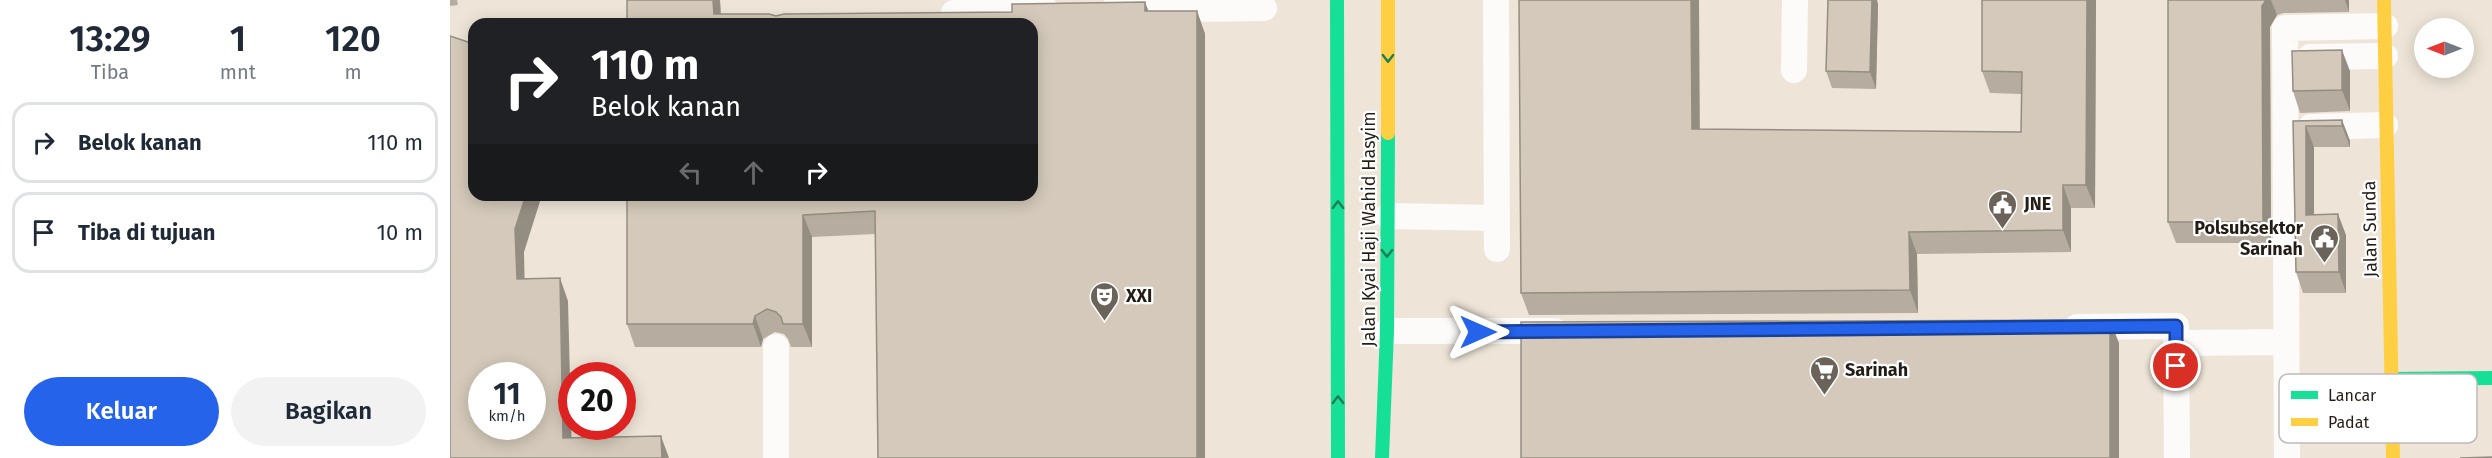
<!DOCTYPE html>
<html lang="id">
<style>
:root{--surface:#fff;--page:#f2f2f3;--text:#1f2937;--muted:#747a83;--line:#e0e1e3;--accent:#2563eb}
body{margin:0;font-family:"Fira Sans",sans-serif;background:var(--page);color:var(--text);height:100vh;display:flex;flex-direction:column;font-size:22px;white-space:nowrap}
*{box-sizing:border-box;margin:0}
p{font-size:20px;color:var(--muted)}
.icon{flex:none;width:33px;height:33px;fill:none;stroke:currentColor;stroke-width:2;stroke-linecap:round;stroke-linejoin:round}
.map{position:relative;flex:1;overflow:hidden}
.drawer{display:flex;flex-direction:column;background:var(--surface);width:450px}
.drawer>*{flex:none}
.banner{position:absolute;left:18px;top:18px;width:570px;height:183px;border-radius:18px;box-shadow:0 3px 15px #0003;background:#202124;color:#fff;overflow:hidden}
.needle{width:39px;rotate:270deg}
.tools{position:absolute;left:1964px;top:18px;display:grid;gap:12px}
.tools a{display:grid;place-items:center;width:60px;height:60px;border-radius:50%;background:var(--surface);box-shadow:0 3px 15px #0003;font-size:30px}
.speed{position:absolute;left:18px;top:362px;display:flex;gap:12px;font-size:30px;font-weight:700;text-align:center}
.speed>*{display:grid;place-content:center;width:78px;height:78px;border-radius:50%;background:var(--surface);box-shadow:0 3px 15px #0003;line-height:1}
.speed small{font-size:15px;font-weight:400}
.speed .limit{border:9px solid #d22;background:#fff;color:#111}
.pin{position:absolute;display:grid;place-items:center;width:51px;height:51px;color:#fff;margin:-26px;border:3px solid #fff;border-radius:50%;box-shadow:0 2px 6px #0007}
.me{position:absolute;width:66px;margin:-33px;rotate:90deg;stroke-linejoin:round;filter:drop-shadow(0 0 4px #0008)}
.turn{display:flex;align-items:center;gap:21px;height:126px;padding:0 24px;font-size:27px}
.turn .icon{width:78px;height:78px;stroke-width:2.5}
.turn b{display:block;font-size:42px;line-height:51px}
.lanes{display:flex;align-items:center;height:57px;padding:0 24px;background:#0003;justify-content:center;gap:30px;direction:ltr}
.lanes .off{opacity:.35}
.eta{display:flex;justify-content:space-evenly;align-items:center;height:102px;text-align:center}
.eta b{font-size:36px;font-weight:600;line-height:42px}
.primary-button{display:flex;gap:12px;margin-top:auto;padding:12px 24px}
.primary-button a{flex:1;height:69px;border-radius:36px;background:var(--accent);color:#fff;font-size:24px;font-weight:600;line-height:69px;text-align:center}
.primary-button a+a{background:var(--page);color:var(--text)}
ul{padding:0;list-style:none}
li{display:flex;align-items:center;gap:18px;height:81px;margin:0 12px 9px;padding:0 12px;border:3px solid var(--line);border-radius:18px}
li div{flex:1}
li b{display:block;font-size:22px}
li em{font-style:normal}
main{display:flex;flex:1;min-height:0}
.map>svg:first-child{display:block}
.lines{fill:none;stroke-linecap:round;stroke-linejoin:round}
.lane{stroke:#fcfbf9;stroke-width:26}
.fast{stroke:#16e098;stroke-width:14}
.slow{stroke:#ffcf43;stroke-width:14}
.wall{fill:#b6ada0}
.shaded-wall{fill:#948d82}
.building{fill:#d4c9ba;stroke:#948d82;stroke-width:1.5;fill-rule:evenodd}
.oneway{stroke:#1d7e56}
.route-casing{stroke:#184099;stroke-width:15}
.route{stroke:#2563eb;stroke-width:10}
.labels{text-anchor:middle;dominant-baseline:central;stroke-width:4.5;stroke-linejoin:round;paint-order:stroke}
.poi-label{font-size:18px;font-weight:bold;fill:#241d15;stroke:#fff;text-anchor:start}
.street-label{font-size:18px;fill:#241d15;stroke:#fff}
.key{fill:#fff;stroke:#bdbbb9;stroke-width:1.5}
.key-label{font-size:16px;fill:#241d15}
</style>
<main>
<section class="drawer">
<div class="eta">
<div><b>13:29</b><p>Tiba</p></div>
<div><b>1</b><p>mnt</p></div>
<div><b>120</b><p>m</p></div>
</div>
<ul>
<li><svg class="icon" aria-label="right" viewBox="0 0 24 24"><path d="M7 20v-9h11M14 6l5 5-5 5"/></svg><div><b>Belok kanan</b></div><em>110 m</em></li>
<li><svg class="icon" aria-label="arrive" viewBox="0 0 24 24"><path d="M6 21V4h12l-3 4 3 4H6"/></svg><div><b>Tiba di tujuan</b></div><em>10 m</em></li>
</ul>
<div class="primary-button"><a>Keluar</a><a>Bagikan</a></div>
</section>
<div class="map">
<svg width="2042" height="458" viewBox="0 0 2042 458">
<rect width="100%" height="100%" fill="#eee5d8"/>
<g class="lines">
<path class="lane" d="M1046 0 1047 249
M663 10 814 8
M504 13 597 11
M1860 57 1935 56
M1344 70 1345 0
M1861 127 1935 125
M938 216 1047 218
M1627 327 1726 326 1727 458
M937 331H1105
M1726 343 1836 342
M326 458V347
M1837 458 1835 28 1935 26"/>
<path class="fast" d="M887 0 888 458
M1941 379 2042 378
M932 458 937 331 938 133"/>
<path class="slow" d="M1934 0 1943 458
M938 133V0"/>
</g>
<path class="wall" d="M0 0H7L8 5 0 6Z
M270 0 271 14 326 16 747 11 755 34V458L425 234 362 237V347H341L338 339 334 334 325 332 313 339 311 347H185L177 324V24Z
M1378 0H1427L1428 5 1426 89 1382 88 1376 71Z
M1646 0 1645 208H1621V252L1467 254 1468 313 1079 315 1071 293 1250 130 1571 132V94L1540 93 1532 71Z
M1718 0H1899V12L1834 13 1827 15 1820 27 1821 243H1726L1718 222Z
M1900 71V111L1850 113 1843 91Z
M1892 120 1900 141V147H1864V215L1896 235V293H1853L1846 272 1843 121Z"/>
<path class="shaded-wall" d="M263 0H270L271 24 264 14Z
M1241 0H1249L1250 152 1242 129Z
M1422 0H1427L1428 5 1426 89 1420 72Z
M1637 0H1646L1645 208 1636 185Z
M1816 0H1821L1827 15 1820 27 1821 243 1813 222 1812 6Z
M1895 0H1899V12Z
M695 2 704 25 695 11Z
M747 11 755 34V458H747Z
M1892 50 1900 71V111L1892 90Z
M1892 120 1900 141V147L1892 126Z
M1856 126 1864 147V236L1856 215Z
M1613 185 1621 208V252L1613 230Z
M76 195H92L74 252 75 302 67 279 65 229Z
M1888 214 1896 235V293L1889 272Z
M353 215 362 237V347L353 324Z
M1459 232 1467 254 1468 313 1460 290Z
M110 278 118 301 122 458 113 438Z
M305 316 313 339 311 347 303 324Z
M1660 320 1669 343V458H1660Z
M211 436 219 458H212Z"/>
<path class="building" d="M177 0H263L264 14H319L326 16 334 14 562 12V4L695 2V11H747V458H428L425 211 353 215V324H333L331 317 326 312 317 309 305 316 303 324H177V195H582V24H177Z
M1069 0H1241L1242 129 1571 132 1572 72 1532 71V0H1637L1636 185H1613V230L1459 232 1460 290 1071 293Z
M1378 0H1422L1420 72 1376 71Z
M1718 0H1816L1812 6 1813 222H1718Z
M0 36 24 44V195H76L65 229 67 279 110 278 113 438 211 436 212 458H0ZM32 375H82V426H32Z
M1892 50V90L1843 91 1842 51Z
M1892 120V126H1856V215L1888 214 1889 272H1846L1843 121Z
M1660 320V458H1071V322Z
M2042 457V458H2010Z"/>
<defs><path id="oneway-chevron" d="M-2-3.5L2.5 0L-2 3.5" fill="none" stroke-width="1.6" stroke-linecap="round" stroke-linejoin="round" transform="scale(1.5)"/></defs>
<g class="oneway">
<use href="#oneway-chevron" transform="translate(938 58) rotate(90)"/>
<use href="#oneway-chevron" transform="translate(888 205) rotate(-90)"/>
<use href="#oneway-chevron" transform="translate(937 253) rotate(90)"/>
<use href="#oneway-chevron" transform="translate(888 400) rotate(-90)"/>
</g>
<g class="lines">
<defs>
<path id="route" d="M1028 332 1726 326V366"/>
</defs>
<use href="#route" class="route-casing"/>
<use href="#route" class="route"/>
</g>
<defs>
<symbol id="civic-pin" viewBox="-11 -11 22 30"><path d="M0 17L-7.5 6A9.5 9.5 0 1 1 7.5 6Z" fill="#6b6359" stroke="#fff"/><path d="M-.6-6.5H3V-4.5H.6V-3L4-1V1h2V6H-6V1h2V-1L-.6-3ZM-1.2 2.5V6h2.4V2.5Z" fill="#fff"/></symbol>
<symbol id="theatre-pin" viewBox="-11 -11 22 30"><path d="M0 17L-7.5 6A9.5 9.5 0 1 1 7.5 6Z" fill="#6b6359" stroke="#fff"/><path d="M-5-5.5Q0-4 5-5.5V0Q5 5 0 6Q-5 5-5 0ZM-3.3-2.5H-1v1.5H-3.3ZM1-2.5H3.3v1.5H1ZM-2.8 1Q0 5.5 2.8 1Z" fill="#fff"/></symbol>
<symbol id="supermarket-pin" viewBox="-11 -11 22 30"><path d="M0 17L-7.5 6A9.5 9.5 0 1 1 7.5 6Z" fill="#6b6359" stroke="#fff"/><path d="M-6-5.5h2.5l.6 2H6L4.5 2H-2.5L-4.4-4H-6ZM-1.5 3.2a1.3 1.3 0 1 0 .1 0ZM3 3.2a1.3 1.3 0 1 0 .1 0Z" fill="#fff"/></symbol>
</defs>
<g fill-rule="evenodd">
<use href="#civic-pin" x="1536" y="188" width="33" height="45"/>
<use href="#civic-pin" x="1858" y="222" width="33" height="45"/>
<use href="#theatre-pin" x="638" y="280" width="33" height="45"/>
<use href="#supermarket-pin" x="1358" y="354" width="33" height="45"/>
</g>
<g class="labels">
<g class="poi-label">
<text x="1574" y="204">JNE</text>
<text x="1853" y="228" text-anchor="end">Polsubsektor<tspan x="1853" dy="21">Sarinah</tspan></text>
<text x="676" y="296">XXI</text>
<text x="1395" y="370">Sarinah</text>
</g>
<g class="street-label">
<text transform="translate(919 229) rotate(-90)">Jalan Kyai Haji Wahid Hasyim</text>
<text transform="translate(1920 229) rotate(-91)">Jalan Sunda</text>
</g>
</g>
<rect x="1829" y="374" width="198" height="69" rx="9" class="key"/>
<rect x="1841" y="391" width="27" height="8" fill="#16e098"/>
<rect x="1841" y="418" width="27" height="8" fill="#ffcf43"/>
<g class="key-label">
<text x="1878" y="401">Lancar</text>
<text x="1878" y="428">Padat</text>
</g>
</svg>
<div class="tools">
<a><svg class="needle" viewBox="-14 -14 28 28"><path d="M0-13l5 13h-10z" fill="#e53935"/><path d="M0 13l5-13h-10z" fill="#747a83"/></svg></a>
</div>
<div class="speed"><div>11<small>km/h</small></div><div class="limit">20</div></div>
<div class="pin" style="left:1726px;top:366px;background:#d93025"><svg class="icon" aria-label="arrive" viewBox="0 0 24 24"><path d="M6 21V4h12l-3 4 3 4H6"/></svg></div>
<svg class="me" style="left:1028px;top:332px" viewBox="-20 -20 40 40"><path d="M0-17L14 15 0 8-14 15z" fill="#2563eb" stroke="#fff" stroke-width="4"/></svg>
<div class="banner">
<div class="turn"><svg class="icon" aria-label="right" viewBox="0 0 24 24"><path d="M7 20v-9h11M14 6l5 5-5 5"/></svg><div><b>110 m</b>Belok kanan</div></div>
<div class="lanes"><svg class="icon off" aria-label="left" viewBox="0 0 24 24"><path d="M17 20v-9H6M10 6l-5 5 5 5"/></svg><svg class="icon off" aria-label="ahead" viewBox="0 0 24 24"><path d="M12 20V5M6 11l6-6 6 6"/></svg><svg class="icon" aria-label="right" viewBox="0 0 24 24"><path d="M7 20v-9h11M14 6l5 5-5 5"/></svg></div>
</div>
</div>
</main>
